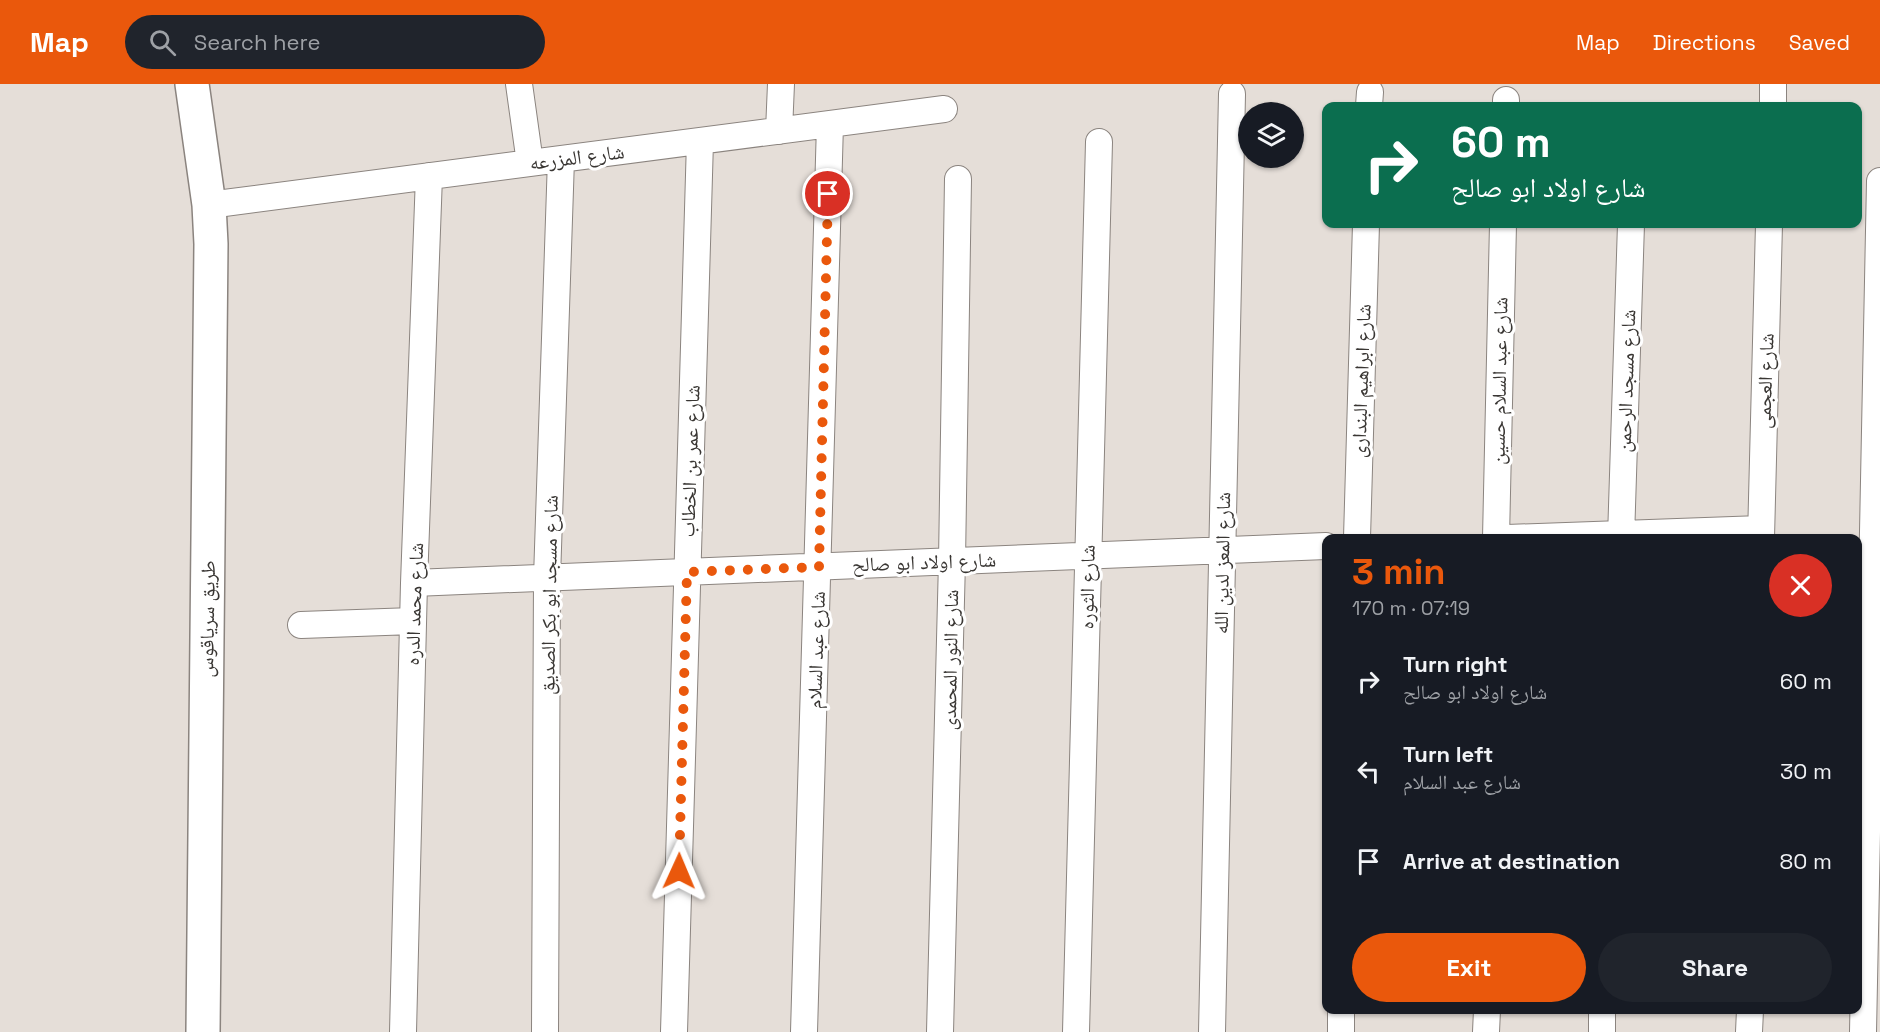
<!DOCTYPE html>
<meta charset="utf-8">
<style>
:root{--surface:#171b24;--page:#20242c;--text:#f1f3f6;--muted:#9ea1a6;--accent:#ea580c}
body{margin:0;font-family:"Space Grotesk","Noto Naskh Arabic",sans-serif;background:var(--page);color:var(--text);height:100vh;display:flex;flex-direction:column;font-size:22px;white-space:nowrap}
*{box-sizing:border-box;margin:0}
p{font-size:20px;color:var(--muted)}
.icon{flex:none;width:33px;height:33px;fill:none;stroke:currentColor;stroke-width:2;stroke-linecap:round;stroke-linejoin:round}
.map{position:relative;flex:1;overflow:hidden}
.drawer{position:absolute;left:1322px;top:450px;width:540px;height:480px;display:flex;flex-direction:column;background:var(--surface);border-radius:12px;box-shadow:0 2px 4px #0004}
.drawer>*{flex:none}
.banner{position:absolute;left:1322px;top:18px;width:540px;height:126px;border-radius:12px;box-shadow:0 2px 4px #0004;background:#0b6e4f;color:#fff;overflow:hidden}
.controls{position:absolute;left:1238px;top:18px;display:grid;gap:12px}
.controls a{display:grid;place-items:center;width:66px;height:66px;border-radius:50%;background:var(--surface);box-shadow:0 2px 4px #0004;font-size:30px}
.pin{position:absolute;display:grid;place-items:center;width:51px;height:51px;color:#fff;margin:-26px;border:3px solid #fff;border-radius:50%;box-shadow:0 2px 6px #0007}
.me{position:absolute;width:66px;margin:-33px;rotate:1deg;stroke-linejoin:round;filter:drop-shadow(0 0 4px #0008)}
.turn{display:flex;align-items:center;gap:21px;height:126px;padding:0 30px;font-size:27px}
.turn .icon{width:78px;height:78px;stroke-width:2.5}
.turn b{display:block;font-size:42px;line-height:51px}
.round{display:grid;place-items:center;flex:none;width:63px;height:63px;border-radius:32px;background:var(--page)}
.overview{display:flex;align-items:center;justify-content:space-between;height:102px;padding:0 30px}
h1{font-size:36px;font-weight:700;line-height:45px;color:var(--accent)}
.action{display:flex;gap:12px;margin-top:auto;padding:12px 30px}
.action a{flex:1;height:69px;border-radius:36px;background:var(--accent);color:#fff;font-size:24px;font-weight:700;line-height:69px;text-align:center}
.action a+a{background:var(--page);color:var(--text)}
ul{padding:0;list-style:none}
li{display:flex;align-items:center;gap:18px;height:90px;padding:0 30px}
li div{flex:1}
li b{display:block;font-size:22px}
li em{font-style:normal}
header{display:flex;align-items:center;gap:36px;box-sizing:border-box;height:84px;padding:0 30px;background:var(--accent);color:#fff}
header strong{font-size:28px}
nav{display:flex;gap:33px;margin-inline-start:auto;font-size:21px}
.search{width:420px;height:54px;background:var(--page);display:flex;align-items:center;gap:15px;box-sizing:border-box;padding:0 21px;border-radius:33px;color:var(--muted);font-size:22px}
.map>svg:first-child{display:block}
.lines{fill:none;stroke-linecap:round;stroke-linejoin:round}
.minor-casing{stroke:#8b847f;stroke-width:28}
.tertiary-casing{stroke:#8b847f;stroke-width:36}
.minor{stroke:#fff;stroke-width:26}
.tertiary{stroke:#fff;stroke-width:33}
.route{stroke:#ea580c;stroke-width:10;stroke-dasharray:0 18}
.labels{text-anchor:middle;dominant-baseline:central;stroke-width:6;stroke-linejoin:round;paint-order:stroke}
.street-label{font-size:20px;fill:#393633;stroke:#fff}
</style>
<header>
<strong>Map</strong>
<div class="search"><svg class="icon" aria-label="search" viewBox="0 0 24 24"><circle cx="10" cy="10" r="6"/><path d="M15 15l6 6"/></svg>Search here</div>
<nav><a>Map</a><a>Directions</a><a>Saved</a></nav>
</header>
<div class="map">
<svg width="1880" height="948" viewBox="0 0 1880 948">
<rect width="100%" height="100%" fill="#e5ded8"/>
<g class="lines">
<defs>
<path id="minor" d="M519 0 530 79
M1369 22 1370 8
M1506 22V16
M1773 22V0
M779 47 781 0
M209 121 944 25
M1357 454 1366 140
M1496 454 1503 140
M1507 454 1761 445
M1621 454 1631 140
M1761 454 1769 140
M414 499 1326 462
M301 541 413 537
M403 948 414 499 429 92
M545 948 547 494 561 75
M674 948 700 57
M804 948 830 40
M940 948 952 477 958 95
M1076 948 1099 58
M1212 948 1232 10
M1341 948V926
M1486 948 1487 926
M1602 948V926
M1749 948 1750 926
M1863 948 1880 97"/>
<path id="tertiary" d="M192 0 209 121 211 160 203 948"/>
</defs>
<use href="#minor" class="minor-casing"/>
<use href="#tertiary" class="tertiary-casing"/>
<use href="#minor" class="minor"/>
<use href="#tertiary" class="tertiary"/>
</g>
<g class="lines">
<path class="route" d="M679 787 687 488 819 483 828 110"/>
</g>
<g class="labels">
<g class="street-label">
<text transform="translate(577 73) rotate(-7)">شارع المزرعه</text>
<text transform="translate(1361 297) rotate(-88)">شارع ابراهيم البندارى</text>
<text transform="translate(1499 297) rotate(-89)">شارع عبد السلام حسين</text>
<text transform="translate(1626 297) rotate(-88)">شارع مسجد الرحمن</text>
<text transform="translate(1765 297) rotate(-88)">شارع العجمى</text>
<text transform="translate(690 377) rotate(-88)">شارع عمر بن الخطاب</text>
<text transform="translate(924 478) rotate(-2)">شارع اولاد ابو صالح</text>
<text transform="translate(1222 479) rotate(-89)">شارع المعز لدين الله</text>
<text transform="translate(1087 503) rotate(-89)">شارع الثوره</text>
<text transform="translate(549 511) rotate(-89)">شارع مسجد ابو بكر الصديق</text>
<text transform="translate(414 520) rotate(-88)">شارع محمد الدره</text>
<text transform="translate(207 535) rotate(-89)">طريق سرياقوس</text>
<text transform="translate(816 566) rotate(-88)">شارع عبد السلام</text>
<text transform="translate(950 576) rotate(-89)">شارع النور المحمدى</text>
</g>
</g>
</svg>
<div class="controls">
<a><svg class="icon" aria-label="layers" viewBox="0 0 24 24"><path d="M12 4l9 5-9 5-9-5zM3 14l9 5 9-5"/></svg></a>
</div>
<div class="pin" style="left:828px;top:110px;background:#d93025"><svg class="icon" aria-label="arrive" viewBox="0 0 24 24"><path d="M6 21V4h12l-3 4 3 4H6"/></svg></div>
<svg class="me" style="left:679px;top:787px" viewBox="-20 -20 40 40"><path d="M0-17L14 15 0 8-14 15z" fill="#ea580c" stroke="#fff" stroke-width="4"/></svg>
<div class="banner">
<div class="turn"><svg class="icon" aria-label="right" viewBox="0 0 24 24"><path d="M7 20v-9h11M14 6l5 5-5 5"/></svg><div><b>60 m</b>شارع اولاد ابو صالح</div></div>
</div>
<section class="drawer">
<div class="overview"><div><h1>3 min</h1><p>170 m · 07:19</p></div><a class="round" style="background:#d93025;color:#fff"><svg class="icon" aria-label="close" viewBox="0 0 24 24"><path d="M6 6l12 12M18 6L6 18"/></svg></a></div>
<ul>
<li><svg class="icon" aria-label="right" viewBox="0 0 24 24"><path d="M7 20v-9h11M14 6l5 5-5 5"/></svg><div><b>Turn right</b><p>شارع اولاد ابو صالح</p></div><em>60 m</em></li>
<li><svg class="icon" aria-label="left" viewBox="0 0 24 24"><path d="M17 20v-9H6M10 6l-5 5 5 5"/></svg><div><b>Turn left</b><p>شارع عبد السلام</p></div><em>30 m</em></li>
<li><svg class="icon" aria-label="arrive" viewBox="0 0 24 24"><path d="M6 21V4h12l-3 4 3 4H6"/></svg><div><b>Arrive at destination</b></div><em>80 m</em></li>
</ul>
<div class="action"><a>Exit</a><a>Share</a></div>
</section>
</div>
